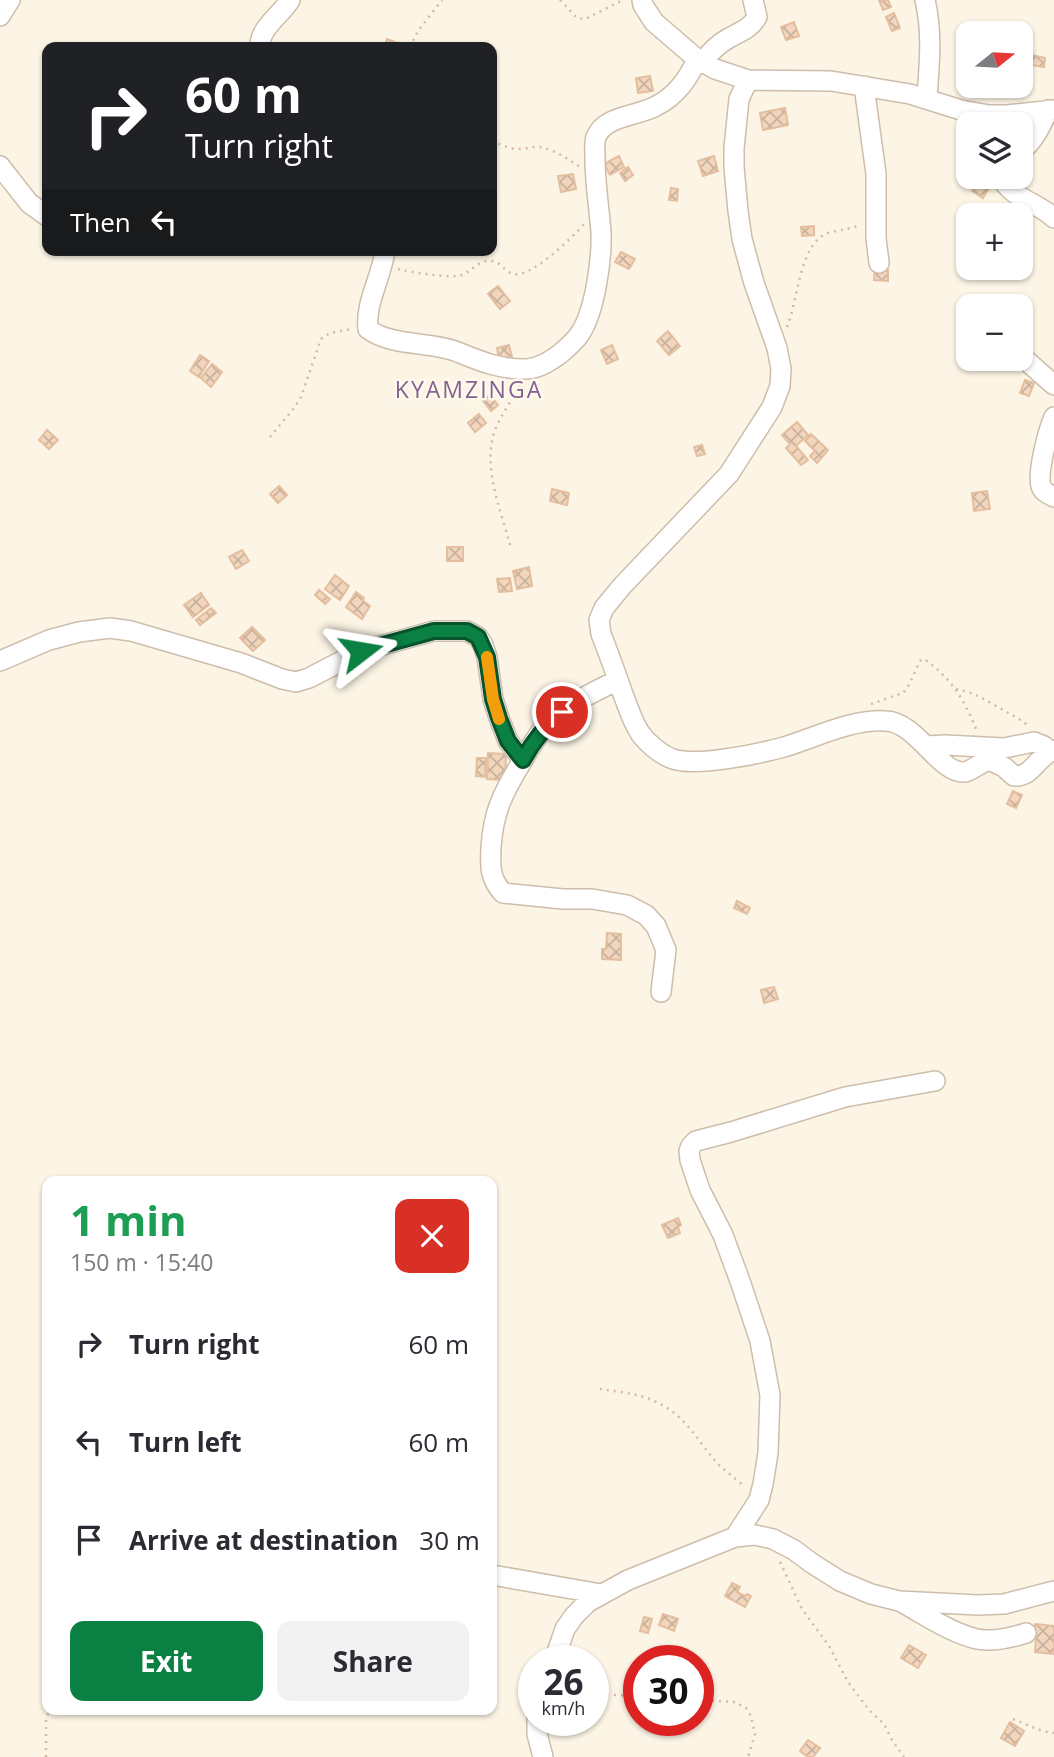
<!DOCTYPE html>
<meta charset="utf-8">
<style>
:root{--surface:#fff;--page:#f2f2f3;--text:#2b2b33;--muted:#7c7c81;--accent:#0b8043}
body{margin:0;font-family:"Open Sans",sans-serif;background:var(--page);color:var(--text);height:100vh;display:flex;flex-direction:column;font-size:26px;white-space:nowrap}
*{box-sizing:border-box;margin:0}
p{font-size:23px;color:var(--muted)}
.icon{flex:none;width:38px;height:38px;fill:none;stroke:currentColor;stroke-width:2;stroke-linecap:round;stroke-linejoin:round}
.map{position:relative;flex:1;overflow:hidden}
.side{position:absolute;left:42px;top:1176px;width:455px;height:539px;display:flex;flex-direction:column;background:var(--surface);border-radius:14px;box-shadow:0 2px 5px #0004}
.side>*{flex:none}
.top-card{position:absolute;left:42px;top:42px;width:455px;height:214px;border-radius:14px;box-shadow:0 2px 5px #0004;background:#202124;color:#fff;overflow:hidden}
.needle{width:46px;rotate:72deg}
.fabs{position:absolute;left:956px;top:21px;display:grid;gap:14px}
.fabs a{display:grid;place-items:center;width:77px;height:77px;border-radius:14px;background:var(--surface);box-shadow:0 2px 5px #0004;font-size:35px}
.speed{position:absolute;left:518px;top:1645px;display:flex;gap:14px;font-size:35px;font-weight:700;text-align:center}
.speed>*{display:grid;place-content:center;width:91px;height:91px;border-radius:50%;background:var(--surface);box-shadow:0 2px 5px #0004;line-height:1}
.speed small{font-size:18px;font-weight:400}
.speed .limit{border:10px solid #d22;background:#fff;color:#111}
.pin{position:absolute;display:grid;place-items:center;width:60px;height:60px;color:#fff;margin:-30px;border:4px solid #fff;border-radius:50%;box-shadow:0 2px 7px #0007}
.me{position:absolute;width:77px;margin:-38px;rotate:76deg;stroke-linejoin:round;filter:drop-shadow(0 0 5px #0008)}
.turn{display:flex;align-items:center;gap:24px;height:147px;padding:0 28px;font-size:32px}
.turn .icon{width:91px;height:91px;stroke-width:2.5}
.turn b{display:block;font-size:49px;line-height:60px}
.then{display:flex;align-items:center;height:66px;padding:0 28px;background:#0003;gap:14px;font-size:26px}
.round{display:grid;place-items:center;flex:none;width:74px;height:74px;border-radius:14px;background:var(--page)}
.overview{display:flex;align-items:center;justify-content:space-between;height:119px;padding:0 28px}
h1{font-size:42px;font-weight:700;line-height:52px;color:#1e9e55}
.action{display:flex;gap:14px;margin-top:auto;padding:14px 28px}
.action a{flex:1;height:80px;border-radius:14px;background:var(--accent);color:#fff;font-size:28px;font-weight:700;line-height:80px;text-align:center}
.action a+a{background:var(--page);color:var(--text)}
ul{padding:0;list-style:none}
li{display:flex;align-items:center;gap:21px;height:98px;padding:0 28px}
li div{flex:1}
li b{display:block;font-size:26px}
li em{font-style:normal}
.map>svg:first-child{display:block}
.building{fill:url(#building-cross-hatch);stroke:#e4be9e;stroke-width:2}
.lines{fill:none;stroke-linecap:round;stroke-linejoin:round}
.minor-casing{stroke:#cebdac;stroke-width:22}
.path{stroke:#d6b9a0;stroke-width:2.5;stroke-dasharray:2 5;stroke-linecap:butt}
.minor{stroke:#fff;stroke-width:19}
.route-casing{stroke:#07532c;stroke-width:18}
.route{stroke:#0b8043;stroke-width:12}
.slow{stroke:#f59e0b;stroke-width:12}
.labels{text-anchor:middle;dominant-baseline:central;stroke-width:5;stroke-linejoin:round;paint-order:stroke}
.quarter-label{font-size:23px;letter-spacing:2px;fill:#856291;stroke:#fff9ec}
</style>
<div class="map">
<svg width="1054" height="1757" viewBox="0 0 1054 1757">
<defs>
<pattern id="building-cross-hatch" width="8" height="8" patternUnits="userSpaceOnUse" patternTransform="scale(1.75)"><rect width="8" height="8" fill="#f1d6bd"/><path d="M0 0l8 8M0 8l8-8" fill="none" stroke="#c8b19c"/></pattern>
</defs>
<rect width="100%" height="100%" fill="#fcf5e5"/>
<path class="building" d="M879 0H888L891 7 883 10Z
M894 13 900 28 892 31 886 17Z
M794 22 799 36 786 40 781 27Z
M387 39 403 45 402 47H384Z
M1032 55 1045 58 1044 67 1031 65Z
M650 76 653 91 638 93 636 78Z
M785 108 788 125 763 130 760 113Z
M619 156 624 167 610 175 604 164Z
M714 156 718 171 703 176 698 161Z
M628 167 633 175 625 181 620 173Z
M573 174 576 189 561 192 558 176Z
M979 179 990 186 983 198 972 191Z
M671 188 678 189 677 201 669 200Z
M814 226V235L802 236 801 227Z
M621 252 635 259 629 269 615 262Z
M875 269 888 270V281L874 280Z
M498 286 510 301 500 309 488 294Z
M668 331 680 346 669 355 657 341Z
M509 345 512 357 499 359 497 348Z
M612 345 618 359 607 364 601 350Z
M200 355 209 361 199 377 190 371Z
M212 364 222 372 211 387 201 378Z
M1025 380 1034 383 1029 396 1020 393Z
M490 395 498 405 491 411 483 401Z
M479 414 486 423 475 432 468 423Z
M797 422 808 435 796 446 808 460 801 465 786 448 790 444 782 435Z
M47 430 58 440 49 449 39 440Z
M811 434 828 450 817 463 810 456 815 451 805 441Z
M702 445 705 454 697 456 694 447Z
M279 486 287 495 278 503 270 494Z
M552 489 569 493 567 505 550 501Z
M987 491 990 509 974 511 972 493Z
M447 547H463V561H447Z
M242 550 249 561 236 569 229 557Z
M529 567 532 586 517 589 513 571Z
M335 575 349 586 340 600 325 589Z
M510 578 512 591 499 592 497 579Z
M319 590 330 599 325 604 315 595Z
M356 592 364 598 362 600 370 606 362 619 346 607Z
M201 593 209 605 193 617 184 605Z
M211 608 216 613 200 625 196 620Z
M252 627 265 640 253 651 240 638Z
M488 753 506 754 505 780 487 779Z
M477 758H486L485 777 476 776Z
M1013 791 1022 795 1016 808 1007 804Z
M737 901 750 908 747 914 734 908Z
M607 933 621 934V960L602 959V949H606Z
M774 987 778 999 764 1003 761 990Z
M678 1218 681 1225 678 1227 680 1233 668 1238 662 1225Z
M732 1583 740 1587 737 1592 745 1596 747 1594 751 1596 745 1607 725 1596Z
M663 1614 678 1619 674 1631 659 1625Z
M644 1617 652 1619 648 1633 640 1631Z
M1035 1624 1054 1626V1654L1035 1652 1036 1637 1033 1636Z
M909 1645 926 1655 918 1668 901 1658Z
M1010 1722 1024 1731 1015 1746 1001 1738Z
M808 1740 820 1748 813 1757H808L800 1751Z"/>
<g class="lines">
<defs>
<path id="minor" d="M642 0 643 5 654 22 697 59 715 69 748 80 831 81 910 94 961 110 989 115H1007L1054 110
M925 0C933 35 929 64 927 99
M0 16 10 0
M260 47C259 28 281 15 290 0
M703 62C710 52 718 44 729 38 740 32 750 29 757 17L753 0
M748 80 739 99 734 148V167L738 211 742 239 754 283 777 348 781 369 780 386 772 407 729 474 623 585 604 608 599 620 601 634C609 654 616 674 623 694 628 707 632 721 640 733 647 743 661 755 673 759 697 767 758 754 784 747 817 737 851 719 886 721 917 722 940 775 965 772 973 770 980 763 989 760L1004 767 1014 776C1033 777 1036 757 1054 750
M864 86 876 174V238L879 263
M1020 152C1034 141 1041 126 1048 110
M0 166 29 203 47 216
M1001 177C1012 199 1037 202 1054 218
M385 250C382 277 365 302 368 329 392 347 433 341 460 353 482 362 503 370 527 369 540 368 550 361 560 354 567 348 574 342 579 335 595 313 602 259 601 232 599 207 595 183 595 158 595 151 594 143 596 137 605 115 639 116 656 106 675 97 689 78 697 59
M1020 355 1054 385
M1054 417C1048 431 1037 472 1041 486 1043 492 1048 494 1054 497
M0 661 49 640 79 632 110 628 131 631 241 663 282 679 296 682 309 678 361 651 434 631H467L478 637 483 645 487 657 493 699 499 718 508 741 523 760
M618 680C593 692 569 704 549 722 537 734 530 749 521 763 503 793 493 812 491 848 490 867 490 879 503 893L563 899H592L627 905 646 915 656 926 666 950 661 992
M927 746 945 745 1004 748 1034 742 1044 746 1048 752
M735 1537 759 1500 763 1484 768 1453 770 1395 760 1341 740 1281 723 1235 700 1190 690 1160 689 1151 691 1146 696 1141 731 1132 845 1097 935 1081
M492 1575 601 1594
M903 1603C925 1615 953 1634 977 1639 993 1642 1011 1638 1026 1633
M554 1661 565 1629 574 1616 588 1602 628 1580 735 1537 755 1535 773 1539 794 1550 813 1564 840 1581 871 1594 899 1601 978 1605 1004 1604 1054 1591
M537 1720V1734L543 1757"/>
</defs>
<use href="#minor" class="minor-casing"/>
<path class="path" d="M560 0 577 18 585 19 623 0
M410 47 418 31 442 0
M492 141C500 144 509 149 518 149 526 149 533 146 540 147 555 150 568 159 580 167
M398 269C408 272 453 279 462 275 471 271 477 263 486 261 500 258 503 272 514 274 531 278 573 237 584 224
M787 327C798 302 799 243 828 233 839 230 850 229 861 225
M270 437 294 408 301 397 321 339 330 333 351 329
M510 545C501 510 483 469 494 433 500 416 512 400 520 385
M956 689C975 693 980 697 996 706 1008 713 1019 718 1030 727
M871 704 903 693 909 685 920 661 924 659C951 678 964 699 976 729
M600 1389C618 1392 638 1393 654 1401 687 1415 697 1442 720 1466 728 1473 737 1480 745 1487
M780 1562 802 1609 829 1646 848 1682 869 1710 884 1724 892 1740 904 1757
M593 1694 639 1696
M698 1700 735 1702 746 1708 751 1716 755 1734 748 1757
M1013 1719 1042 1731 1054 1733
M46 1757V1721L49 1710"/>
<use href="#minor" class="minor"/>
</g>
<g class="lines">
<defs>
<path id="route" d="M361 651 434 631H467L478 637 487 657 493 699 499 718 508 741 523 760C533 741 545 726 562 712"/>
</defs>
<use href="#route" class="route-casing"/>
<use href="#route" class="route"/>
<path class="slow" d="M487 657 493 699 499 719"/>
</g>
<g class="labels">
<g class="quarter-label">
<text x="469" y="389">KYAMZINGA</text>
</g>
</g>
</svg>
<div class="fabs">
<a><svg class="needle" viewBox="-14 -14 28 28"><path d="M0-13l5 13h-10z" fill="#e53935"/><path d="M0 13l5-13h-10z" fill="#7c7c81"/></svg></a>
<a><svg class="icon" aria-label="layers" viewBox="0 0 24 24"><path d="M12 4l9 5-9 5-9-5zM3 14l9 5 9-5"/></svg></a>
<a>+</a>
<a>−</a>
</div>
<div class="speed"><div>26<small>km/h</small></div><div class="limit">30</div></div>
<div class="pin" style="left:562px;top:712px;background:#d93025"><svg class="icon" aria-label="arrive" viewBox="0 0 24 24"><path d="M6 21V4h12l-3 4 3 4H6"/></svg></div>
<svg class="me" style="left:361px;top:651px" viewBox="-20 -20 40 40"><path d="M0-17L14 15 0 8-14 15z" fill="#0b8043" stroke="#fff" stroke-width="4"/></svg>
<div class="top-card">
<div class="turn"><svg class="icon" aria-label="right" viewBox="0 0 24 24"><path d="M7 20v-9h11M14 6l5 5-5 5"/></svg><div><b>60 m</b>Turn right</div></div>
<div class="then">Then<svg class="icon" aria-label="left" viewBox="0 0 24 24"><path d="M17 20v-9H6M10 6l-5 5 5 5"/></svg></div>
</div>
<section class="side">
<div class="overview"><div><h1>1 min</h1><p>150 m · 15:40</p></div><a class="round" style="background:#d93025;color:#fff"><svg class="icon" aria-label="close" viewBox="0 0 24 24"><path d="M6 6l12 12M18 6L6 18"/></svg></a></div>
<ul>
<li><svg class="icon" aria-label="right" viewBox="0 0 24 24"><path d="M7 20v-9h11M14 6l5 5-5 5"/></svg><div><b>Turn right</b></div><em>60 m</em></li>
<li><svg class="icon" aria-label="left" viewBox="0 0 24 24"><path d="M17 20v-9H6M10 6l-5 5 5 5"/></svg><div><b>Turn left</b></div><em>60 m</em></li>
<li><svg class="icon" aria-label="arrive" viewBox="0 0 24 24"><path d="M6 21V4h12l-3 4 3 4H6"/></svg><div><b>Arrive at destination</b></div><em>30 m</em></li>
</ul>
<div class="action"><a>Exit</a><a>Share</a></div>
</section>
</div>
